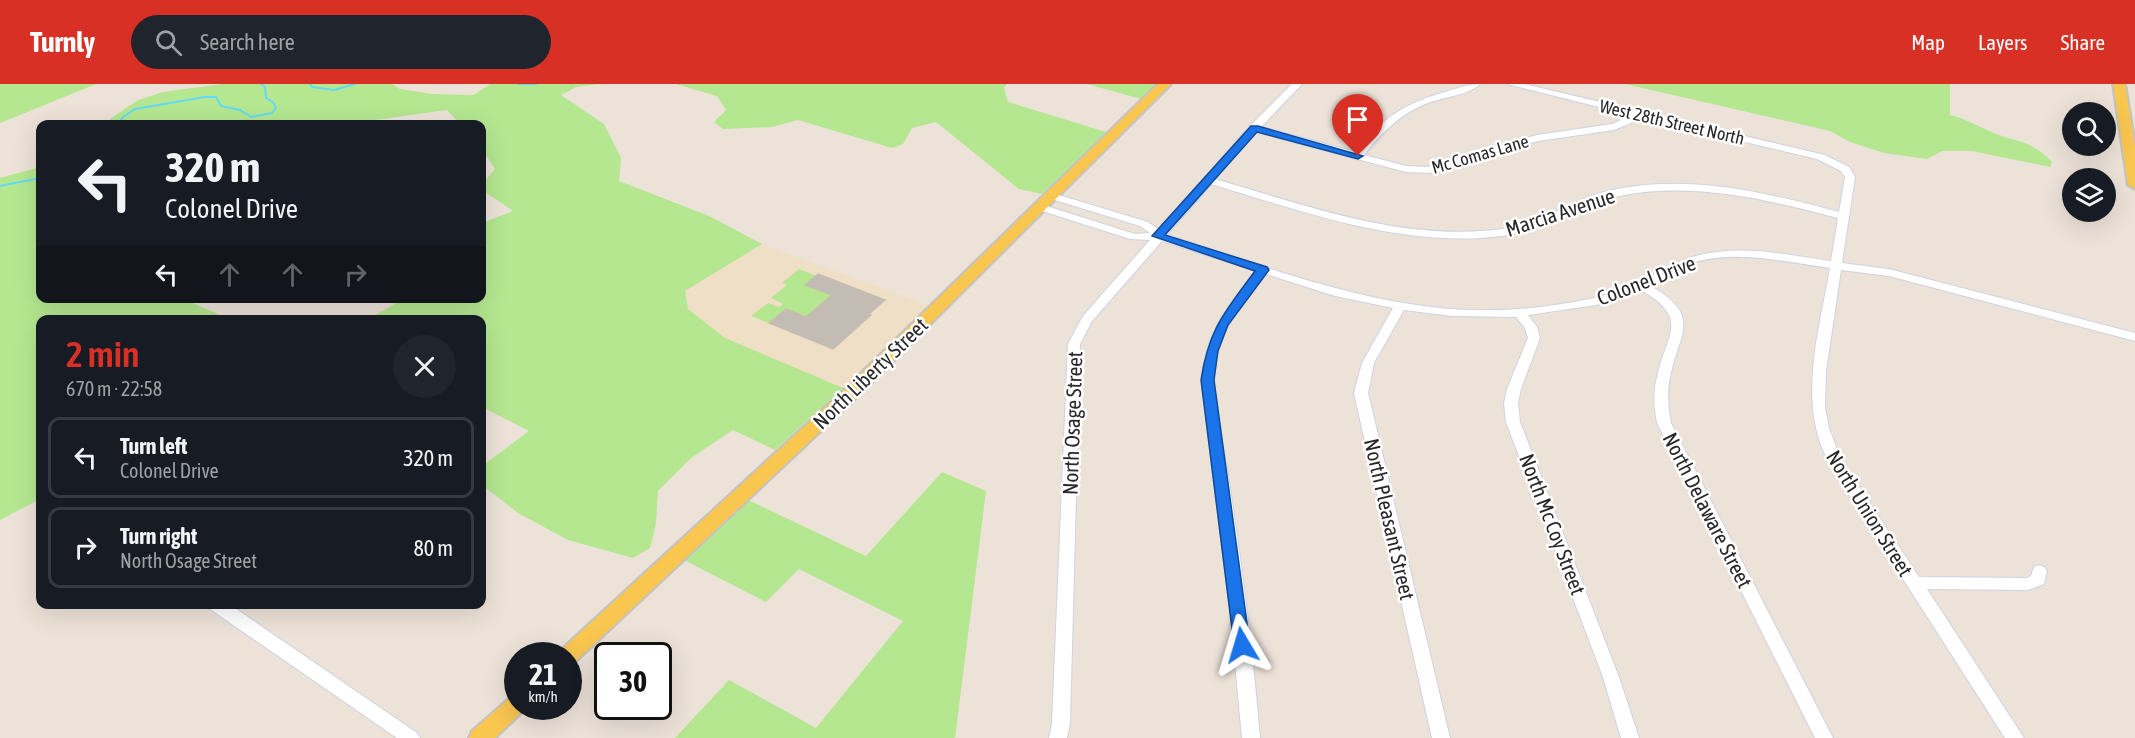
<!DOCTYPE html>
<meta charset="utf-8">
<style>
:root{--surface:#171b24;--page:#20242c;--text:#f1f3f6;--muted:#9ea1a6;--line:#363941;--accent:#d93025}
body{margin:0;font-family:"Asap Condensed",sans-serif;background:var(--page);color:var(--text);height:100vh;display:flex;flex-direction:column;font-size:22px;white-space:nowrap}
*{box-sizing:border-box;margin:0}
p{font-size:20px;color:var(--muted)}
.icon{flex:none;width:33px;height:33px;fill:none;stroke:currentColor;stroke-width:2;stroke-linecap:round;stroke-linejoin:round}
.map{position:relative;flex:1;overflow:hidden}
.sheet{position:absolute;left:36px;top:231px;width:450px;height:294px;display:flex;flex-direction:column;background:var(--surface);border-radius:12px;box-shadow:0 6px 24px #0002}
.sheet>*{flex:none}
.top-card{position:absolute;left:36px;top:36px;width:450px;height:183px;border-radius:12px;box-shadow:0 6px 24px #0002;background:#171b24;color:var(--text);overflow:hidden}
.controls{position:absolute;left:2062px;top:18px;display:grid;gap:12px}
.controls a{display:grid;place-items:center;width:54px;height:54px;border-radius:50%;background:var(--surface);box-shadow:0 6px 24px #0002;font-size:30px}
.speed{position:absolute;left:504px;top:558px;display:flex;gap:12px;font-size:30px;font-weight:700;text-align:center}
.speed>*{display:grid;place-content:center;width:78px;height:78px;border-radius:50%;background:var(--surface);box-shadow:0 6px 24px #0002;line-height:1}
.speed small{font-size:15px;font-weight:400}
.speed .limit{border:3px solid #111;border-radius:9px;background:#fff;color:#111}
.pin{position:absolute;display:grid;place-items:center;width:51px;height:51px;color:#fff;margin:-62px -26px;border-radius:50% 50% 50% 0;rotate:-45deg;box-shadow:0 0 6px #0007}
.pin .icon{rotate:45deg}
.me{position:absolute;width:66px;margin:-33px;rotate:353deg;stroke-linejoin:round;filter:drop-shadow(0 0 4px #0008)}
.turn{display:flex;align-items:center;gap:21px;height:126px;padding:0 30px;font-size:27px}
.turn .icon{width:78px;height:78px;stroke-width:2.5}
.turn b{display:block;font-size:42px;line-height:51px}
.lanes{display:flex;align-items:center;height:57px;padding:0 30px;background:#0003;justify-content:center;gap:30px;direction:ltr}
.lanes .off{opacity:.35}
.round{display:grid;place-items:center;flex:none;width:63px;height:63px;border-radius:32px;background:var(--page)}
.headline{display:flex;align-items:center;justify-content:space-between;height:102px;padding:0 30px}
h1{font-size:36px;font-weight:600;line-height:45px;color:var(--accent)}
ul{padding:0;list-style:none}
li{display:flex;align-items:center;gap:18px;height:81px;margin:0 12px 9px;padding:0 18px;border:3px solid var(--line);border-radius:12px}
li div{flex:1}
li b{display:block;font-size:22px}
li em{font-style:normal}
header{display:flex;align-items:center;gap:36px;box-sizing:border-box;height:84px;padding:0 30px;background:var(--accent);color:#fff}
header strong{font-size:28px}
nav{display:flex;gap:33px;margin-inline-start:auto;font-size:21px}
.search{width:420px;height:54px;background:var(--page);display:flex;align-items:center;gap:15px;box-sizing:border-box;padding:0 21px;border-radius:33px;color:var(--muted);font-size:22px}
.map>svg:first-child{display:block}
.education{fill:#efdfc6}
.green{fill:#b4e790}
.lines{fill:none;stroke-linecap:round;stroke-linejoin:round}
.stream{stroke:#63d9f6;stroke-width:2}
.building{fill:#c3bcb5;stroke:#c7beb2;stroke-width:1.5}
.minor-casing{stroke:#ced3e3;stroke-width:2}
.major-casing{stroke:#c3c3c3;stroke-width:4}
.minor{fill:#fff;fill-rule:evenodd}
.major{fill:#f9c650;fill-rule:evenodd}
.route{fill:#1a73e8;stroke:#114b97;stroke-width:1.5}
.labels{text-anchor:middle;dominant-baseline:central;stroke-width:5;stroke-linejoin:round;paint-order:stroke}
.far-street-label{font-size:18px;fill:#282828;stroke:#fff}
.street-label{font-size:21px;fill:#282828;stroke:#fff}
</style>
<header>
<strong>Turnly</strong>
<div class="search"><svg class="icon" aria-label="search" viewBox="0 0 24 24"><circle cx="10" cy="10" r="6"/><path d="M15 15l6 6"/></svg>Search here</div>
<nav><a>Map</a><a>Layers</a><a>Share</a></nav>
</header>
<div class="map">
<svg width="2135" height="654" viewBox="0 0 2135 654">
<rect width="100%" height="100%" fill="#ece2d8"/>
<path class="education" d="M586 96 928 221 843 304 716 251 482 236H364L398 215 482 214Z"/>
<path class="green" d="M0 0H96L0 39Z
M222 0H392L400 5 432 10 474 11 490 0H599L576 3 561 11 604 40 621 74 619 97 709 132 762 160 685 207 688 225 725 254 843 304 775 366 733 346 691 374 658 407 656 439 650 464 633 474 568 456 518 429 482 401V382L529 347 482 323V236L369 235 403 215 482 214V139L513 127 482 106V100L495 85 482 65V40H460L447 26 346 40H109L110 35 138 16 163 8Z
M676 0H1007L1004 4 1008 18 1106 48 1042 110 1019 105 936 38 912 44 903 60 892 64 798 36 772 43 723 45 714 38 726 26 717 12Z
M1087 0H1157L1141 15Z
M1625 0H1950V31C1964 34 1971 39 1985 45 2012 59 2029 53 2052 78L2050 83 1972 67H1942L1927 75 1884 69 1850 58 1830 47Z
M40 83V214L183 215 230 235 40 236V415L0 436V94Z
M799 185 816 192 806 201 832 211 806 233 786 225 769 239 751 232 768 219 779 223 783 220 771 214 787 201 782 199Z
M942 388 986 407 955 654H675L729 596 816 644 903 537 799 485 766 518 682 475 746 415 866 472Z"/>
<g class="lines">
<path class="stream" d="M310 0 312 3 334 6 355 0
M519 0H536
M118 40 123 33 135 25 205 13H216L221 22 240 26 251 33 272 29 276 24 273 18 266 14 265 3 261 0
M0 102 40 94"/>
</g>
<path class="building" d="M818 190 885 216 869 230 871 231 833 265 769 239 786 225 806 233 832 211 805 201Z"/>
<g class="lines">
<defs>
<path id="minor" d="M1292 0H1302L1261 43 1356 68C1385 32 1403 20 1448 7 1459 4 1468 0 1480 0 1467 12 1447 12 1431 18 1403 27 1382 48 1364 71L1406 82 1428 83 1537 51 1612 40 1623 35 1627 30 1507 0H1524L1825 71 1849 83 1855 93 1842 179 1889 185 2135 249V257L1889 192 1841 186 1826 287 1825 323 1829 344 1841 376 1919 493 2027 494 2031 492 2034 483 2039 481 2044 483 2047 487 2044 500 2028 506 1927 505 2024 654H2005L1830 381C1796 320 1819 248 1830 184 1785 178 1731 164 1687 181 1675 187 1663 195 1651 202 1703 233 1679 248 1670 293 1667 308 1668 323 1671 339L1833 654H1815L1657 339C1654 323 1653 308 1657 293 1666 250 1691 235 1641 206L1596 221 1528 231 1537 243 1540 254 1521 305 1518 319 1520 338 1619 593 1639 654H1621L1603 593 1506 338 1504 319 1507 305 1528 254 1525 244 1516 233 1452 232 1404 226 1374 279 1368 309 1450 654H1432L1354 309 1362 279 1393 224 1335 212 1266 190C1248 213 1226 237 1218 266 1207 309 1223 355 1229 397 1242 482 1253 568 1260 654H1242L1230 525 1202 297C1204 249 1228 223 1256 187L1162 157 1092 237 1080 260 1070 639 1067 654H1049L1052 639 1068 260 1083 232 1150 156 1130 155 1036 125 1035 123 1040 120 1135 150 1150 149 1140 142 1048 114 1047 112 1052 109 1148 138 1159 146 1250 42ZM1636 32 1817 75 1841 87 1845 93 1839 128C1761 107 1677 87 1597 110 1580 115 1564 124 1547 132 1527 141 1504 146 1481 147 1390 153 1302 120 1215 95L1256 48 1406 88 1429 89 1538 57 1614 46 1631 39ZM1211 100C1298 126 1388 159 1481 154 1506 153 1532 147 1555 136 1572 129 1588 119 1605 115 1684 95 1762 114 1838 134L1831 177C1794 172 1756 163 1718 168 1683 171 1668 185 1639 199 1605 215 1556 222 1519 225 1398 235 1280 187 1167 151Z
M208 520H229L417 649 420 654H397L210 525Z"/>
<path id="major" d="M1158 0H1171L857 313 575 578 568 580V572H558L561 566 845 305Z
M2113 0H2125L2135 62V105L2128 101Z
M518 610V622H527L525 625 495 654H469L472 647 511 613Z"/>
</defs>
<use href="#minor" class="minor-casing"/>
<use href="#major" class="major-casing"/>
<use href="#minor" class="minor"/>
<use href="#major" class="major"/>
</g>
<path class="route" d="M1251 42H1258L1363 72 1358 75 1257 48 1165 151 1267 183 1269 186 1228 241 1218 267 1214 296 1250 561 1248 565 1242 567 1236 565 1234 561 1201 296C1209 244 1225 228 1255 187L1152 152Z"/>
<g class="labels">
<g class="far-street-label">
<text transform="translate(1672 38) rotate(13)">West 28th Street North</text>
<text transform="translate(1480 70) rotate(-16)">Mc Comas Lane</text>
</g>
<g class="street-label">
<text transform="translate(1560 128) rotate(-18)">Marcia Avenue</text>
<text transform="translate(1646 196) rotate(-21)">Colonel Drive</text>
<text transform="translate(870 289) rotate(-44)">North Liberty Street</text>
<text transform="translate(1072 339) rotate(-88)">North Osage Street</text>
<text transform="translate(1708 426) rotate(63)">North Delaware Street</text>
<text transform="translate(1870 429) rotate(58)">North Union Street</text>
<text transform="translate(1390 435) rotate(77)">North Pleasant Street</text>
<text transform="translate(1553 440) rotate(69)">North Mc Coy Street</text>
</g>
</g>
</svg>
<div class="controls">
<a><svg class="icon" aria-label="search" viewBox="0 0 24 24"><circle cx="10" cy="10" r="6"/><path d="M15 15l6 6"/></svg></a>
<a><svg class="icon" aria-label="layers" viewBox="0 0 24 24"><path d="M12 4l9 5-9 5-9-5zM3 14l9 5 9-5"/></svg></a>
</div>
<div class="speed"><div>21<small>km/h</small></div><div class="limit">30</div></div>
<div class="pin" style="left:1358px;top:72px;background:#d93025"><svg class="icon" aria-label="arrive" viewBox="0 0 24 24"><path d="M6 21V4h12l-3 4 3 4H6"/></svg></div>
<svg class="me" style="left:1242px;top:561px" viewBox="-20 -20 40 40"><path d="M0-17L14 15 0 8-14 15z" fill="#1a73e8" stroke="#fff" stroke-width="4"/></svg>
<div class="top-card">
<div class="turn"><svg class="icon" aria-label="left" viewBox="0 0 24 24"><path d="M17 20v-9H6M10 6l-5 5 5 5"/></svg><div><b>320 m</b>Colonel Drive</div></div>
<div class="lanes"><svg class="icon" aria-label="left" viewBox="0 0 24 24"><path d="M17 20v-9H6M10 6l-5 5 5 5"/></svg><svg class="icon off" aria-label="ahead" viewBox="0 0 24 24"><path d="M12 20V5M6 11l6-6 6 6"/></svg><svg class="icon off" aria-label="ahead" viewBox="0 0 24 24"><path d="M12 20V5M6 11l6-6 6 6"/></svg><svg class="icon off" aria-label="right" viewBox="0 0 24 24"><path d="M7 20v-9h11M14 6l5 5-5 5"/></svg></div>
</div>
<section class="sheet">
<div class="headline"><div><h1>2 min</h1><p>670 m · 22:58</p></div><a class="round"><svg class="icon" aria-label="close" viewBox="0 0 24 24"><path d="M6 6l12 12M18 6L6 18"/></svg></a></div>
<ul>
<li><svg class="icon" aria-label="left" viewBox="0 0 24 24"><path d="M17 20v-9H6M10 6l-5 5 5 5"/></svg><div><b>Turn left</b><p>Colonel Drive</p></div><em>320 m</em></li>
<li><svg class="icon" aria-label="right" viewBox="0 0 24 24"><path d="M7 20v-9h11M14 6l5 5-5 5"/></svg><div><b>Turn right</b><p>North Osage Street</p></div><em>80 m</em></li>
</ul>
</section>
</div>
